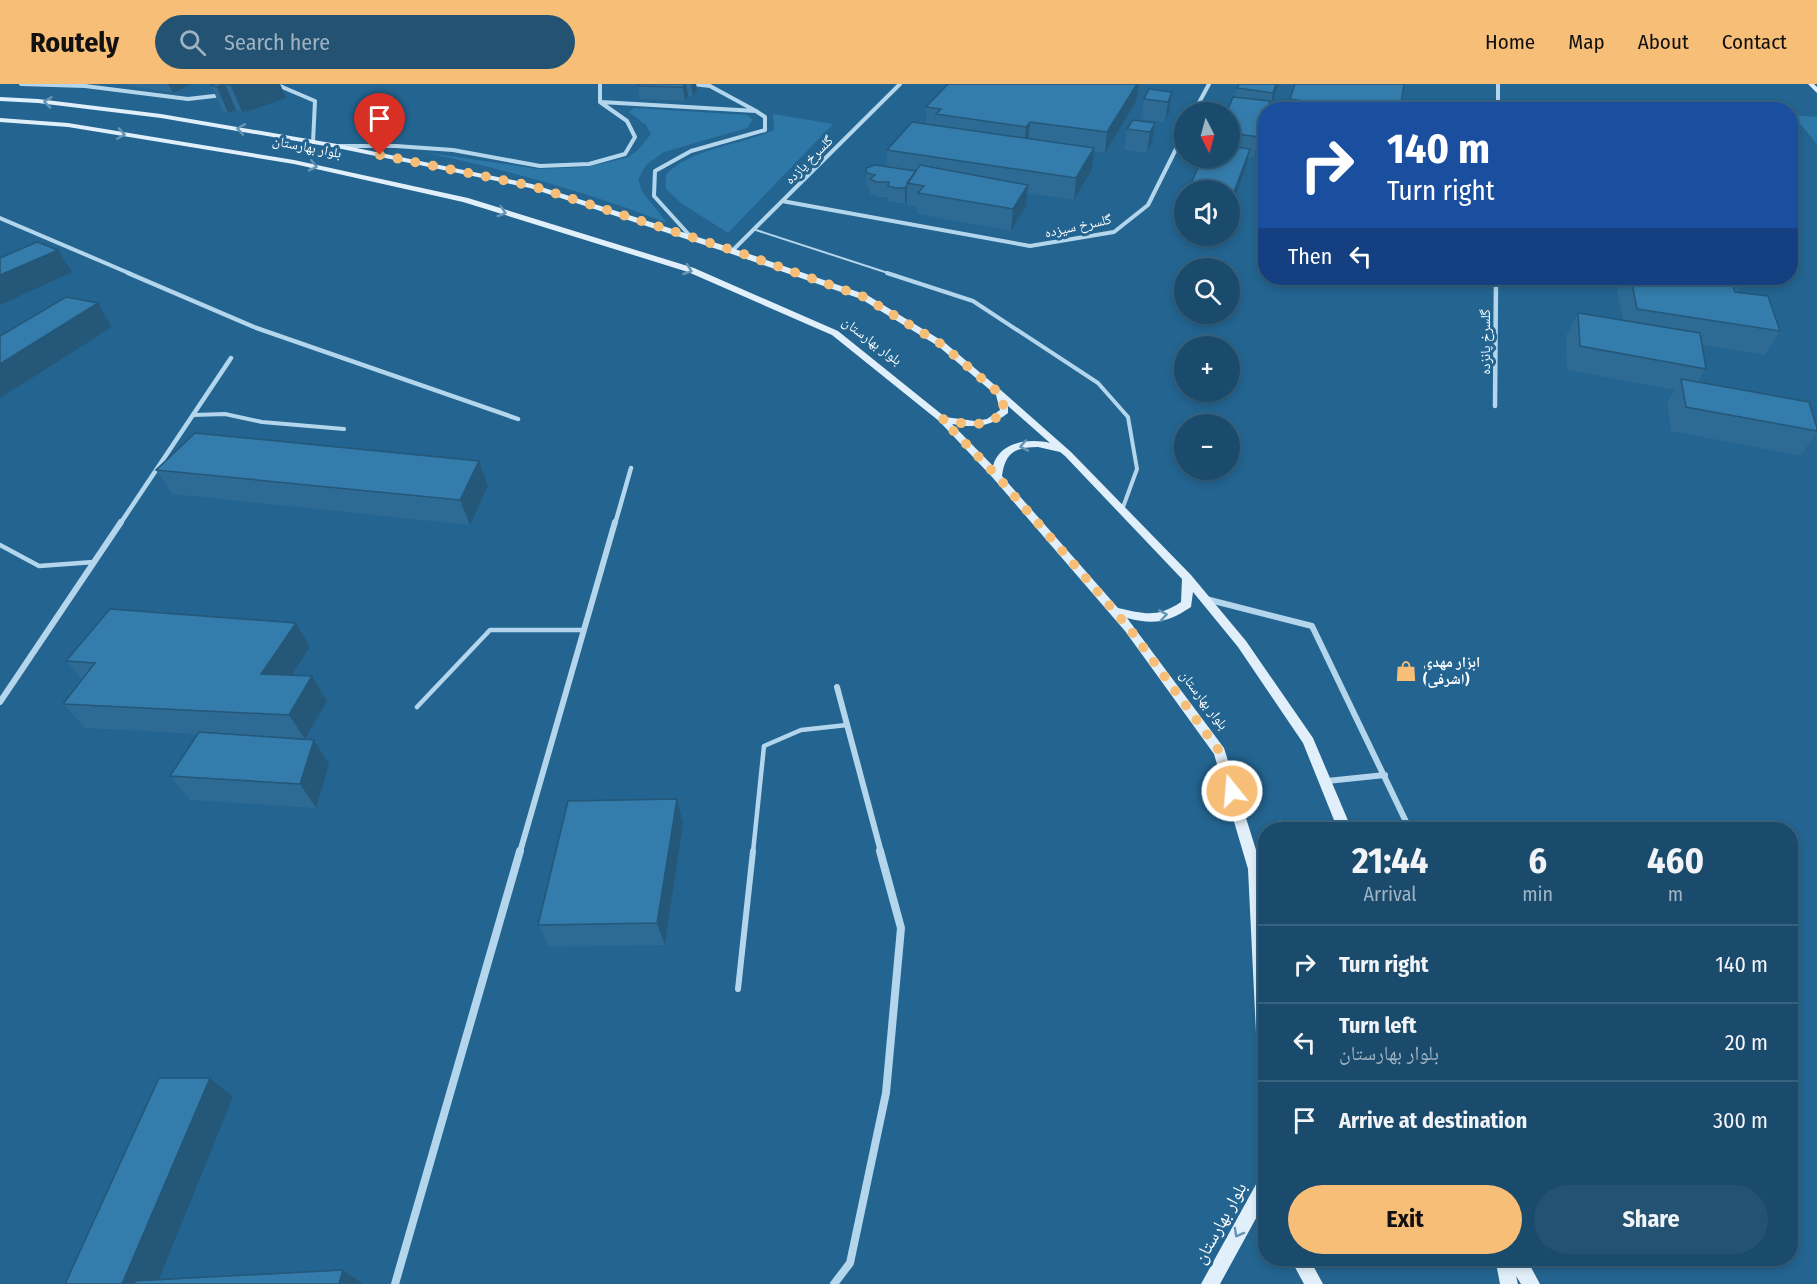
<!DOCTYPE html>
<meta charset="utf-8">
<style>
:root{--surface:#1a4b6c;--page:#235272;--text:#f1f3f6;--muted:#9fb3c2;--line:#38637f;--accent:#f7be77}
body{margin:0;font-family:"Fira Sans Condensed","Noto Naskh Arabic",sans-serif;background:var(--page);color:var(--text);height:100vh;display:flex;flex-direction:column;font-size:22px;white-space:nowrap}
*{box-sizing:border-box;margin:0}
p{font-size:20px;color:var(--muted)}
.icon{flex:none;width:33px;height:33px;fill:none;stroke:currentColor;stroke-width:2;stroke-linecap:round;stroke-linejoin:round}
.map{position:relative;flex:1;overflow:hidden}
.sheet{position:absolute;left:1258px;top:738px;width:540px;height:444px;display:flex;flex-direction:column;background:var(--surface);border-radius:24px;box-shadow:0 3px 9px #0003,0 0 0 2px var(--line)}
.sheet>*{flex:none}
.top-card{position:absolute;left:1258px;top:18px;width:540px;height:183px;border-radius:24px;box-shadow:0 3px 9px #0003,0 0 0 2px var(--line);background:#1a4fa0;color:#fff;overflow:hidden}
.needle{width:39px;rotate:174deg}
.buttons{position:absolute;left:1174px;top:18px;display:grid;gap:12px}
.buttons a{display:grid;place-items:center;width:66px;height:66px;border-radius:50%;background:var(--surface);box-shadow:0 3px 9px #0003,0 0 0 2px var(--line);font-size:30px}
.pin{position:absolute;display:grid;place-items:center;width:51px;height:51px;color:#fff;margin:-62px -26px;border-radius:50% 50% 50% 0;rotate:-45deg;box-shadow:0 0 6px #0007}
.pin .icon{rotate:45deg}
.me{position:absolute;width:66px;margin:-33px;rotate:343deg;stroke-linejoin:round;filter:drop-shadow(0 0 4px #0008)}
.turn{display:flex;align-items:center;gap:21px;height:126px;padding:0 30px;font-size:27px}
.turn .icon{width:78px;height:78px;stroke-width:2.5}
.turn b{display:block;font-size:42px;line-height:51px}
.then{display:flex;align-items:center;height:57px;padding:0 30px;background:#0003;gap:12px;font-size:22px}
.eta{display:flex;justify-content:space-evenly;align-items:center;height:102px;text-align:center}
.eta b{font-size:36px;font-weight:700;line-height:42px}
.cta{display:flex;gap:12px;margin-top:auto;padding:12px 30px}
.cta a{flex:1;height:69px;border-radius:36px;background:var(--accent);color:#111;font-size:24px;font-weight:700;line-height:69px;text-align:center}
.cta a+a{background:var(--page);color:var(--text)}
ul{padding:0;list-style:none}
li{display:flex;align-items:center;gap:18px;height:78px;padding:0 30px;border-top:2px solid var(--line)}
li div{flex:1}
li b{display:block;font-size:22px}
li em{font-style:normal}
header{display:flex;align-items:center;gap:36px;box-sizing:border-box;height:84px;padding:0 30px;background:var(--accent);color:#111}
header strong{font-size:28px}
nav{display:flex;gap:33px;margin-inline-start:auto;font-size:21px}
.search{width:420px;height:54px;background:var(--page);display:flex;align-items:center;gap:15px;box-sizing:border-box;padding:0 21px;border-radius:33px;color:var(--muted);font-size:22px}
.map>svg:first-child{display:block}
.green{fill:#2d78a7}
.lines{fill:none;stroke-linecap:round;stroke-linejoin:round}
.lane-far3{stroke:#b4d6ec;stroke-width:2}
.lane-far2{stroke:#b4d6ec;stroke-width:4}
.lane-far1{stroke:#b4d6ec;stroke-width:4.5}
.lane{stroke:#b4d6ec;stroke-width:6}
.street-far3{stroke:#b4d6ec;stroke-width:4}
.street-far2{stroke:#b4d6ec;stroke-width:4.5}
.street-far1{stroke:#b4d6ec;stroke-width:6}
.street{stroke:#b4d6ec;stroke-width:8}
.secondary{fill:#e0eff9;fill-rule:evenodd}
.wall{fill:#2d6b94}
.shaded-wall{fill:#245778}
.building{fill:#347cac;stroke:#245778;stroke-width:1.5}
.oneway{stroke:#6595b5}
.route{stroke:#f7be77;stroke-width:10;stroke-dasharray:0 18}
.labels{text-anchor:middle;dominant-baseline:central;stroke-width:6;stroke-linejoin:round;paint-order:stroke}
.far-street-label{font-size:14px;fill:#fff;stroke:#236490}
.poi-label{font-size:15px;font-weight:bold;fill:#fff;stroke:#236490;text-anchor:start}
.near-street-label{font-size:18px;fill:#fff;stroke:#236490}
</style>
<header>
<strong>Routely</strong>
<div class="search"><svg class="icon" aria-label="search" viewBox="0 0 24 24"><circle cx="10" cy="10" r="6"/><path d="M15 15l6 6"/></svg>Search here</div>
<nav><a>Home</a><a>Map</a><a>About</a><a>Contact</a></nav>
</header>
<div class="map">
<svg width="1817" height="1200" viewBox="0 0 1817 1200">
<rect width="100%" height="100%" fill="#236490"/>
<path class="green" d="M634 24 747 31 753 36 747 44 664 68 646 81 638 96 642 107 667 139C587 108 507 86 423 68L538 85 586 83 626 74 637 67 651 50 646 41 629 28Z
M773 30 833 40 728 149 681 119 666 105V90C695 63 739 62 774 46Z
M1793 31 1817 33V60Z"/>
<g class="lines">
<path class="lane-far3" d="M753 145 891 190"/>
<path class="lane-far2" d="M887 189 973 217 1098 299 1128 333 1137 385 1122 426
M193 331 225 330 262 338 344 345"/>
<path class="lane-far1" d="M0 461 39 482 94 478
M417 623 490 546H584
M753 768 764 662 801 646 847 641"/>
<path class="lane" d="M738 905 753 767"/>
<path class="street-far3" d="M21 0 85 2 188 15 223 11
M275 0 315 17 313 58
M600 0V18
M1498 0V26
M601 18 756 27 710 2 693 0
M1194 28 1209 0
M339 62H396L453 66 540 82 589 80 625 70 635 53 627 37 600 18
M782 117 1030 162 1114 148 1148 121 1185 47
M0 134 131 190
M692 154 654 112 655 87 691 67 765 46V33L756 27
M732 167 900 0"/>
<path class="street-far2" d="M128 189 254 243 518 335
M1495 322 1496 194
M120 440 231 274
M615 440 631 384"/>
<path class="street-far1" d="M1206 515 1312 542 1410 746
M837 603 881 768
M0 618 121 438
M1327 697 1385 691
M520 768 615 438"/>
<path class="street" d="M395 1200 520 767
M834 1200 850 1179 886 1009 901 844 880 767"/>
<path class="secondary" d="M1808 0H1814L1817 3V9Z
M0 13 38 15 161 30 337 60 532 100 735 165 867 211 944 258 1003 308 1071 368 1191 491 1246 557 1313 654 1352 746H1338L1303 659 1238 563 1193 508 1191 523C1167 539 1154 541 1127 534L1224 664 1257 769 1261 763 1266 761V779L1262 786 1266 854V998L1260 996 1258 990 1248 785 1214 670 1125 547 993 394 939 337 832 251 688 188 463 118 294 80 68 43 0 38V34L68 39 294 76 468 114 694 184 838 247 945 333 975 337 987 335 1000 326 996 311 938 262 861 215 729 169 530 104 337 64 161 34 38 19 0 17ZM1008 322 1050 359C1029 354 999 358 993 382L952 340C973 344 991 343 1008 329ZM1038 363 1060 368 1065 372 1182 495 1181 518C1157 534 1145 530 1118 524L1002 392C1005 368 1016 363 1038 363Z
M1281 736H1316L1321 738 1327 746H1273L1276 738Z
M1266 1091V1116L1220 1200H1201L1260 1093Z
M1290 1174H1309L1323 1200H1304Z
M1495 1174H1526L1540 1200H1521L1516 1192 1518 1200H1500Z"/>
</g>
<path class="wall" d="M126 0H192L173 9 126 1Z
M212 0H280L286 14 252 26 242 28 236 26 228 29 222 27 211 1Z
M639 0H696L697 6 693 12H688L685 17 640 15 638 2Z
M948 0H1139L1136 17 1105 69 1094 67 1092 85 1074 116 1027 109 1026 122 1011 147 917 130V123L907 121V115L905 119H896L888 117V113H877L870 110V104H868L866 98V84L887 83V66L926 40V23Z
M1278 0 1270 26H1266L1265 37 1254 74 1248 73 1245 86 1230 127V106H1189L1190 102 1230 74V28L1237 4Z
M1172 8 1169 28 1165 38 1141 35 1144 15Z
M1290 15 1400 26H1286L1287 25Z
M1155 39 1152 59 1147 69 1124 66 1127 45Z
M1622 194H1743L1744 197 1737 208 1780 247 1765 271 1702 261 1706 285 1698 298 1817 344V349L1800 372 1671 347 1667 319 1675 306 1567 286 1566 252 1578 229 1623 236 1617 207 1623 196Z
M479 377 488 402 470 441 172 410 156 386Z
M296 539 310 563 292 591 327 617 305 655 314 656 329 680 316 724 190 716 170 692 198 650 85 644 63 620 82 596 66 577Z
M683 739 665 861 549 863 538 841Z
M1688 1174H1738L1731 1178Z"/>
<path class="shaded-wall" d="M168 0H192L173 9Z
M225 0 236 26 228 29 217 3Z
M242 0H280L286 14 252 26 242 28 231 2Z
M685 0H686L688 12 685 17 683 3Z
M691 0H696L697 6 693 12Z
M1137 0H1139L1136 17 1105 69 1107 48Z
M1276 0H1278L1270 26 1273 9Z
M1172 8 1169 28 1165 38 1168 18Z
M1266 29 1265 37 1254 74 1259 53Z
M1030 38 1028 59 1024 64 1026 43Z
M1155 39 1152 59 1147 69 1150 48Z
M1094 64 1092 85 1074 116 1076 94Z
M1250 65 1245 86 1230 127 1234 108Z
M907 101V115L905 119V104Z
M1028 101 1026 122 1011 147 1013 125Z
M58 166 72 188 0 221V191Z
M98 219 112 243 0 314V280Z
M479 377 488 402 470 441 460 416Z
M296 539 310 563 277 614 261 590Z
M312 592 327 617 305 655 289 631Z
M314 656 329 680 316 724 300 700Z
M677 715 683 739 665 861 657 839Z
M210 994 233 1013 157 1200H122Z
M343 1186 363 1200H339Z"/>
<path class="building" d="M213 0H224L217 3 211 1Z
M226 0H242L231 2Z
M639 0H685L683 3 638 2Z
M948 0H1137L1107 48 1030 38 1026 43 936 30 941 25 926 23Z
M1239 0H1276L1273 9 1237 4Z
M1295 0H1404L1400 26H1369L1290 15Z
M1149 5 1172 8 1168 18 1144 15Z
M1233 13 1270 17 1267 26H1266V29L1259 53 1230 49V28H1227Z
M1133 36 1155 39 1150 48 1127 45Z
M912 38 1094 64 1076 94 887 66Z
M1230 62 1250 65 1234 108H1230V106H1221L1190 102 1202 74H1230Z
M875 81 916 87 905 104H896L888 102 889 98H877L870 95 875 91 867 89 866 84Z
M920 81 1028 101 1013 125 918 109 924 102 907 99Z
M37 158 58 166 0 191V174Z
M1631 194H1696L1732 199 1735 208 1768 212 1780 247 1637 225Z
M1722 194H1743L1744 197Z
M66 213 98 219 0 280V252Z
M1578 229 1700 249 1706 285 1580 262Z
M1681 295 1809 318 1817 344V347L1686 323Z
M195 349 479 377 460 416 156 386Z
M110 525 296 539 261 590 312 592 289 631 63 620 95 579 66 577Z
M199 648 314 656 300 700 170 692Z
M677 715 657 839 538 841 568 717Z
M159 994H210L122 1200H65Z
M343 1186 339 1200H134L135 1197Z"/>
<defs><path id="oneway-chevron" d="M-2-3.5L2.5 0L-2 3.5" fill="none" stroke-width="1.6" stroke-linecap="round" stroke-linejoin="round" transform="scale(1.5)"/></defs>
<g class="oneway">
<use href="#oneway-chevron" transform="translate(48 18) rotate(-173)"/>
<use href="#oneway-chevron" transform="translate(241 45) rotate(-170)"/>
<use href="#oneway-chevron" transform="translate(121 50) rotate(9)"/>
<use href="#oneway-chevron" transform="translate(313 82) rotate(13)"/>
<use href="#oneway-chevron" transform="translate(502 128) rotate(17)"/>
<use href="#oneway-chevron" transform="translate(688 186) rotate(20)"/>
<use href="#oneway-chevron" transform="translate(1024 362) rotate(170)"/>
<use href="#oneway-chevron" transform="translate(1163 531) rotate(-9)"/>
<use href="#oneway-chevron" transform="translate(1238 1149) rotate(119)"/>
</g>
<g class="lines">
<path class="route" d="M380 71 532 102 732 166 864 213 941 260 1000 310 1005 327C986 345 966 341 942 335L997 392 1129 544 1220 668 1232 707"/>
</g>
<defs>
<symbol id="shop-bare" viewBox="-9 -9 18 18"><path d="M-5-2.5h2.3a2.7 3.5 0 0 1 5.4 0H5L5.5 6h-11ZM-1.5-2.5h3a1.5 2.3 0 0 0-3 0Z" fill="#f7be77" stroke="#236490" stroke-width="2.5" paint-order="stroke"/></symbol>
</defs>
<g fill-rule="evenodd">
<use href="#shop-bare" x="1391" y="572" width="30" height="30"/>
</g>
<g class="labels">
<g class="far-street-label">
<text transform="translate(307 63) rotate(11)">بلوار بهارستان</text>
<text transform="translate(809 76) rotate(-45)">گلسرخ یازده</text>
<text transform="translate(1078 142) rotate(-12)">گلسرخ سیزده</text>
<text transform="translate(872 257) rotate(37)">بلوار بهارستان</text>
<text transform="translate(1485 258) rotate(-90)">گلسرخ پانزده</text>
<text transform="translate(1204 616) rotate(53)">بلوار بهارستان</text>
</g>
<g class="poi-label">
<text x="1423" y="578">ابزار مهدی<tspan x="1423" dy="17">(اشرفی)</tspan></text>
</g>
<g class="near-street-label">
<text transform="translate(1220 1139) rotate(-61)">بلوار بهارستان</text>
</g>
</g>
</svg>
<div class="buttons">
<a><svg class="needle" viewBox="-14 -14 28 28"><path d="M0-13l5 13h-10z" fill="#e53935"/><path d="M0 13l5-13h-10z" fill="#9fb3c2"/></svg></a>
<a><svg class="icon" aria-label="sound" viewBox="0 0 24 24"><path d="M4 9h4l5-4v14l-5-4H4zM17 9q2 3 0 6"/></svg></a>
<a><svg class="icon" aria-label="search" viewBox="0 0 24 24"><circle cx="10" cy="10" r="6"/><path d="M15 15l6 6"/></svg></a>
<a>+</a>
<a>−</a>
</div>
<div class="pin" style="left:380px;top:71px;background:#d93025"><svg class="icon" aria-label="arrive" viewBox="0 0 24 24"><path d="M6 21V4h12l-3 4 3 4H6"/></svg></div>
<svg class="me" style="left:1232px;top:707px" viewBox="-20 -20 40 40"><circle r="17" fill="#f7be77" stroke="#fff" stroke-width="3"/><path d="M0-11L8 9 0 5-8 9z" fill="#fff"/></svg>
<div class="top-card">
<div class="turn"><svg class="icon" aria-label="right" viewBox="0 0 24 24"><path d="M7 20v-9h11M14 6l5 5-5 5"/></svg><div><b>140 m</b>Turn right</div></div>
<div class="then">Then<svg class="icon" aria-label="left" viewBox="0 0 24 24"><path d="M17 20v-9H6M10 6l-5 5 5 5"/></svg></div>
</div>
<section class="sheet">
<div class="eta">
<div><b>21:44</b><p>Arrival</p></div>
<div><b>6</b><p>min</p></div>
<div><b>460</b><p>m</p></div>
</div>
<ul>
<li><svg class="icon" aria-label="right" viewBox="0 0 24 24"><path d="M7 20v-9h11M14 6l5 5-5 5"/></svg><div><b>Turn right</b></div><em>140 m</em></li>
<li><svg class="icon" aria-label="left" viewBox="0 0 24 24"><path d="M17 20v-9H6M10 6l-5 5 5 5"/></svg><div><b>Turn left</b><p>بلوار بهارستان</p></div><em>20 m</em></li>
<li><svg class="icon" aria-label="arrive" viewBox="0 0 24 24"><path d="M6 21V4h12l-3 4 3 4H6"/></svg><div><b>Arrive at destination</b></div><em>300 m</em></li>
</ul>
<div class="cta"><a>Exit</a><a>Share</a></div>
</section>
</div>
